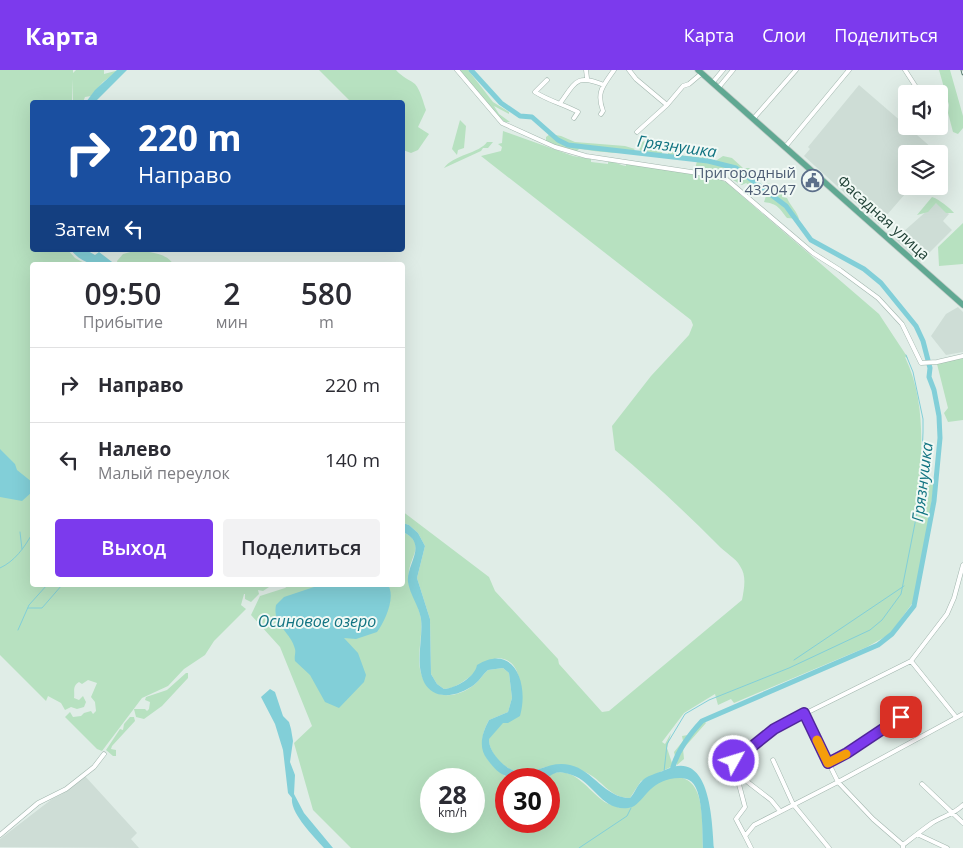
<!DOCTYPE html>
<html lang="ru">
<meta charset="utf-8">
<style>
:root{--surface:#fff;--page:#f2f2f3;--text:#2b2b33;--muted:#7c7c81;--line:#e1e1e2;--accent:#7c3aed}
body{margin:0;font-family:"Open Sans",sans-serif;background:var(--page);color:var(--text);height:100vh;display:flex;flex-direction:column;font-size:19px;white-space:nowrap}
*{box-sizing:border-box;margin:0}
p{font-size:16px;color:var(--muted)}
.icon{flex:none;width:28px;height:28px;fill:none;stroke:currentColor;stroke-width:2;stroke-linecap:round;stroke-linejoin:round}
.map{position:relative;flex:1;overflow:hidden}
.side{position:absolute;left:30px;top:192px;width:375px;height:325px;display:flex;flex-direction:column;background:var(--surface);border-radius:5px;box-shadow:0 5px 20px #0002}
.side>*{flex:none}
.hud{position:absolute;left:30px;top:30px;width:375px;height:152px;border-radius:5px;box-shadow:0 5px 20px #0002;background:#1a4fa0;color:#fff;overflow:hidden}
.tools{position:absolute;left:898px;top:15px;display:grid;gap:10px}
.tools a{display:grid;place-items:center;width:50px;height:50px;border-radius:5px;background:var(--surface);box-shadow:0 5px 20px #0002;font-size:25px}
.speed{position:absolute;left:420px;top:698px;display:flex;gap:10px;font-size:25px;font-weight:700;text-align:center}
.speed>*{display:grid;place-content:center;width:65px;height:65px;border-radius:50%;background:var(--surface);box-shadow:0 5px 20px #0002;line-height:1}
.speed small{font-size:12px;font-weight:400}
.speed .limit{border:8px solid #d22;background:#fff;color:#111}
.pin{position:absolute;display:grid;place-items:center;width:42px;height:42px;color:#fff;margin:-21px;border-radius:10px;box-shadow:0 2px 8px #0006}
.me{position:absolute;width:55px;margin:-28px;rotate:51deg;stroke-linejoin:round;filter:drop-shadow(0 0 4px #0008)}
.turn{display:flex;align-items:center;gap:18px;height:105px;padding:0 25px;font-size:22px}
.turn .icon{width:65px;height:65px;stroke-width:2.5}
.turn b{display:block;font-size:35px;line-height:42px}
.then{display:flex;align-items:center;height:48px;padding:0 25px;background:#0003;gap:10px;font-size:19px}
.eta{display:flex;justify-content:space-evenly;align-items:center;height:85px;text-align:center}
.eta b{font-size:30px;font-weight:600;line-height:35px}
.cta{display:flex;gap:10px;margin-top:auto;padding:10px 25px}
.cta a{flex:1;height:58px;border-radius:5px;background:var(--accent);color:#fff;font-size:20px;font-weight:600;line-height:58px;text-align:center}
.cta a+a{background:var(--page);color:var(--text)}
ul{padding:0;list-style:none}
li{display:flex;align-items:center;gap:15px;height:75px;padding:0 25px;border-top:1px solid var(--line)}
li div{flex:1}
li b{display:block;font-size:19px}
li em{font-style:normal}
header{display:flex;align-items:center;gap:30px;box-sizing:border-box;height:70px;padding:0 25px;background:var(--accent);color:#fff}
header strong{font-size:24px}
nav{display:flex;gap:28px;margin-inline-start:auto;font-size:18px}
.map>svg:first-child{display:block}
.built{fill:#ceddd6}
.green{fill:#b7e1c0;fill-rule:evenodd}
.water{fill:#82cfd8}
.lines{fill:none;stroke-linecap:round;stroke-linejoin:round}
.stream{stroke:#82cfd8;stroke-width:1}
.river{stroke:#82cfd8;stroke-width:5}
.minor-casing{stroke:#a2b6ae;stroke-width:5}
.major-casing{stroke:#c0cac6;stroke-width:7}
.minor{stroke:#fff;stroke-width:4}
.major{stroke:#60a892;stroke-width:5.5}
.rail-casing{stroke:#597b71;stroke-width:3}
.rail{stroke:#f1f9f5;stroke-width:1;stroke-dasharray:4;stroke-linecap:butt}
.route-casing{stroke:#51269a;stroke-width:12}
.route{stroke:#7c3aed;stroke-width:9}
.slow{stroke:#f59e0b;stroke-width:9}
.labels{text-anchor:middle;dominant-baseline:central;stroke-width:4;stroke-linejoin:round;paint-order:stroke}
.service-label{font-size:15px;fill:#4e5e75;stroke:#f1f9f5;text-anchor:end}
.street-label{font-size:15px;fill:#1f4035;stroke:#f1f9f5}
.water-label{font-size:16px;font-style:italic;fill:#127482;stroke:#f1f9f5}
</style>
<header>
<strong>Карта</strong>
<nav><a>Карта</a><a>Слои</a><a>Поделиться</a></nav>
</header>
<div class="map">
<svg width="963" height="778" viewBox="0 0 963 778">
<rect width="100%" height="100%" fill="#e0ede7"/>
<path class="built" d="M859 15 939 84H906V116H912L879 154 804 86 810 79 808 77Z
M937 132 949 144 943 151 952 160 920 192 895 169Z
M958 237 963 242V282L946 285 931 266 946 244Z
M84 705 137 763 131 769 139 778 0 777V769L52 729 62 724Z"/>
<path class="green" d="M0 0H73V3L76 0H104V4L119 0 103 12 91 26 85 27 83 32H73V9L72 32H32V180H68L75 188 88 195H32V515H272L263 521 258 520 259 524 251 532 245 529V524H244L241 535 246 539 214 571 205 585 184 599 168 616 142 628 102 681 97 679 65 647 70 642 73 647 81 646 84 643 91 641 93 644 96 641 95 632 91 627 97 613 88 610 82 614 79 612C72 616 75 622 74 628L79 630 83 626 86 632 84 637 77 639 71 637 65 640 61 633 48 626 46 631 0 585Z
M319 0H396C402 7 410 10 415 14 421 21 423 32 426 40L418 57 429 64 418 80 411 83 403 80 402 32H351Z
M459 0H468L493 32 509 42V44L494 36 499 44 510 52H505L494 43Z
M939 0H950L963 46V58L958 64 953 62 948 43 949 35Z
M460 50 466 56 464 78 458 80 457 85 452 79Z
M503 61 573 86 591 89V92L608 94V91C614 91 619 95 626 96V94C648 97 712 102 727 113L879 244 908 288 905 287C927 333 922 387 917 436H920L921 429H925L926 413 934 414 927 467 914 531 890 564 867 577 734 633 731 629 718 635 715 624 684 643 662 672 665 674 671 663 667 678 673 696 641 711 630 728C609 728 602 709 585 702 580 700 551 696 546 697 539 698 533 704 524 703 508 703 488 685 489 668L522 630C520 613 520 589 498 588 478 594 465 618 444 619L437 614 431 604 430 549 417 508 425 476 418 463 409 455 403 453 402 441 489 507 495 521 558 589 559 594 602 642 609 641 742 530C744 519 747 506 740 496 736 488 724 482 718 475 685 442 651 410 615 380L612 356 651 306 689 265 693 255 691 250 481 86 501 81 502 77 498 74 502 73Z
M550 64 561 66 575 72 625 76 635 79C627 87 590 80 579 79L576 82 546 72V67Z
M656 70 659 74 651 75 650 79 662 82V86L653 87 642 84 639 78 641 72 645 71 644 79 648 72Z
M487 72H493L488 78H483L481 81 444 98C453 85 480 83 487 72Z
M668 80 684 86 707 87 714 92 723 86 732 88 743 98H753L752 108 761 115 769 113 770 118H773L777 125 782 124V127L787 128C790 135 798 143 799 149L787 148C779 138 778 134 764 132L766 126 746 113 742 115 733 110 732 101H728L723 106 699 101 695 99 697 91 675 89 668 85Z
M932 127C939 129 951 139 954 143H946L936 133 928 142 917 145Z
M963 153V194L939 196 938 177Z
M138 180C150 183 166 182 174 195H118L117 191 123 184Z
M963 287V350L948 352 944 343 948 338 937 294Z
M403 462C426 473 411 485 409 501 407 516 419 534 421 549 423 566 416 587 421 603 429 631 456 630 475 614 480 610 483 604 488 600L503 598 509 603 512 628 508 642 489 650C474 677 486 693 509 709H506V751H549V709H543C569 690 584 716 602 730 608 735 614 735 620 738 629 732 650 714 657 711 707 692 702 746 703 778H351L313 740 294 673 312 656 280 577 251 545 260 526 285 518 289 515H402ZM431 709H474V751H431Z
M186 603H188V608L162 636 144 649 136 647 134 639H145L147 641 149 639 150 632 145 630 146 627 167 620Z
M130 647H134L135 651 112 676 111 679 116 680V686H113L106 680 120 659 123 660 124 654Z
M702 649 706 653 683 679 684 689 677 695 674 682 683 671 682 666 688 665Z"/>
<path class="water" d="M117 0H127L95 32H86L95 20Z
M71 180H86L95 185 99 182 116 195C97 195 84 196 71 180Z
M0 379 15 394 17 400 32 412V422L22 431 0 427Z
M403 453 409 455 418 463 425 476 417 508 430 549 431 604 437 614 444 619C456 618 475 607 477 595 515 572 529 615 520 646L508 653H503L489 669C489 677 493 683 498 689 525 719 542 688 570 695 593 700 605 728 630 728 635 723 636 717 641 712 645 706 658 703 665 700 711 677 712 752 714 778H703C702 762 704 717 689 710 683 707 676 708 670 709 646 714 642 737 628 738 601 741 594 712 572 705 555 699 556 704 543 709 539 710 532 709 528 709 508 709 499 706 487 689 478 677 482 663 489 650L508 642 512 628 509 603 503 598 488 600C483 604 480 610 475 614 456 629 427 632 421 603 417 586 423 566 421 549 419 536 410 525 408 512 406 494 429 474 403 462Z
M320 515H388C396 527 385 551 377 562L356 569 344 568 358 583 366 605 364 612 339 638 325 632 310 605 295 591C294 586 296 583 295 579 291 562 272 555 276 535L284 527Z
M270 619 275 622 283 646 289 652 291 659 293 671 290 692 295 705 294 724 304 743 333 778H324C314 767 290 743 292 728L288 723 283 680 275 654 261 627Z"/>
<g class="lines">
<path class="stream" d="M20 462 22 479
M0 498C15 491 24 478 32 464
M28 538H42L62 515
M18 560 29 535 47 515
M794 590 904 516
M664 702 667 674 685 644 709 630 789 598 870 560 882 550 901 524 917 443 921 412 923 362V349L913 302 906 285
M579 778 627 746 631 738"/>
<path class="river" d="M471 0 501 33 520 46 532 47 558 70 568 75 708 91 736 98 786 136 811 170 864 199 881 213 916 256 923 271 930 298 929 307 934 320 939 346 940 368 934 431 914 536 892 564 878 575 702 651C689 665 676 682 672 701"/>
<defs>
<path id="minor" d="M457 0 502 53 555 77 586 86 711 105 726 109 813 183 840 200 878 228 902 254 921 293 937 292 963 286
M586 0 587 8
M629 0 636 9 667 35
M905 0 916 17 918 24
M547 10 535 22C549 31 563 34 578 42L574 48
M713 12 723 0
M719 17 733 0
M561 32C576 11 577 4 604 15
M601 44 603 41C596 22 603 16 614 0
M754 48 796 0
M931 56 932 59
M637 62 667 35 683 16 689 14 702 3
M786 76 849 0
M911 591 956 647
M804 643 838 712 873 749 903 775
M773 690 793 734 829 778
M828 693 901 647
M736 703 745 737 736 749 745 766
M922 714 963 753
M780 741 771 730 736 703 733 698 734 691 774 659 911 591 947 544 954 528 963 495
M917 764 947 778
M0 765 38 733 66 719 94 697 104 684
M751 778 745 766 754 755 838 712 963 644
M903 778V775C912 768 922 760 932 753 943 746 953 745 963 735"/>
<path id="major" d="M698 0 963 235"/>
</defs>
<use href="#minor" class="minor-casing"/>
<use href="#major" class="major-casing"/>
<use href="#minor" class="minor"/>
<use href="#major" class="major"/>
<defs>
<path id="rail" d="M962 0 963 4"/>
</defs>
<use href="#rail" class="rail-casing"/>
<use href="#rail" class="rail"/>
</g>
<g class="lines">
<defs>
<path id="route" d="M734 691 774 659 804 643 828 693 847 683 901 647"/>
</defs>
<use href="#route" class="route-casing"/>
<use href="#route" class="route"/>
<path class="slow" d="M817 670 828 693 846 684"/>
</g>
<defs>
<symbol id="civic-ring" viewBox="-11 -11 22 22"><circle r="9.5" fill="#f1f9f5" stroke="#5c6f8a" stroke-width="1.5"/><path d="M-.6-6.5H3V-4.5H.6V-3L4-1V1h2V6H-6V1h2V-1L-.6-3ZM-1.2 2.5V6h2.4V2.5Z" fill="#5c6f8a"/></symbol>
</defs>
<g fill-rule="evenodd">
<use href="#civic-ring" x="800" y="98" width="25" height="25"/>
</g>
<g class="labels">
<g class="service-label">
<text x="796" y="102">Пригородный<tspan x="796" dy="17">432047</tspan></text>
</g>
<g class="street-label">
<text transform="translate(884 147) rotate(42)">Фасадная улица</text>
</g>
<g class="water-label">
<text transform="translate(677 76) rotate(8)">Грязнушка</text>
<text transform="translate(922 412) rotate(-83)">Грязнушка</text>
<text x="317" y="551">Осиновое озеро</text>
</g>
</g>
</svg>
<div class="tools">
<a><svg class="icon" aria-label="sound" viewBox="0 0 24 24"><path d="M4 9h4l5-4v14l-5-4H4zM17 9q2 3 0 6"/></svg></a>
<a><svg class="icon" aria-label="layers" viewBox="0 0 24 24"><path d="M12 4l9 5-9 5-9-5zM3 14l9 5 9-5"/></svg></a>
</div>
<div class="speed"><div>28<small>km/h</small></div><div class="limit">30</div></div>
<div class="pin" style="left:901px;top:647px;background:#d93025"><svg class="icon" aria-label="arrive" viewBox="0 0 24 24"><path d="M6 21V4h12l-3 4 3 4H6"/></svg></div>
<svg class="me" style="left:734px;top:691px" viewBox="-20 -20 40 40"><circle r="17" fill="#7c3aed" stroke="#fff" stroke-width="3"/><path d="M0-11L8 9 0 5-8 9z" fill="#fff"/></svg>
<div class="hud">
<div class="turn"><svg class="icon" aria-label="right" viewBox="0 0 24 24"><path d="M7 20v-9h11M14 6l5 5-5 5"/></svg><div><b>220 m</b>Направо</div></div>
<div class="then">Затем<svg class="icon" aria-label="left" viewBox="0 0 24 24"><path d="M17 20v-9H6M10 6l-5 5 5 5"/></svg></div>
</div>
<section class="side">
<div class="eta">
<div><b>09:50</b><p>Прибытие</p></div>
<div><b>2</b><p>мин</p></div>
<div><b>580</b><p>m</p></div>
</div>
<ul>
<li><svg class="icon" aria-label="right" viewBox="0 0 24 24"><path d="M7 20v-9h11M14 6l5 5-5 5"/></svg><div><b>Направо</b></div><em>220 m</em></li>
<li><svg class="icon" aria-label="left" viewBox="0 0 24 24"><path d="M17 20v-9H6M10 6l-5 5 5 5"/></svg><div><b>Налево</b><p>Малый переулок</p></div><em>140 m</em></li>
</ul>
<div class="cta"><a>Выход</a><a>Поделиться</a></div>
</section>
</div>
